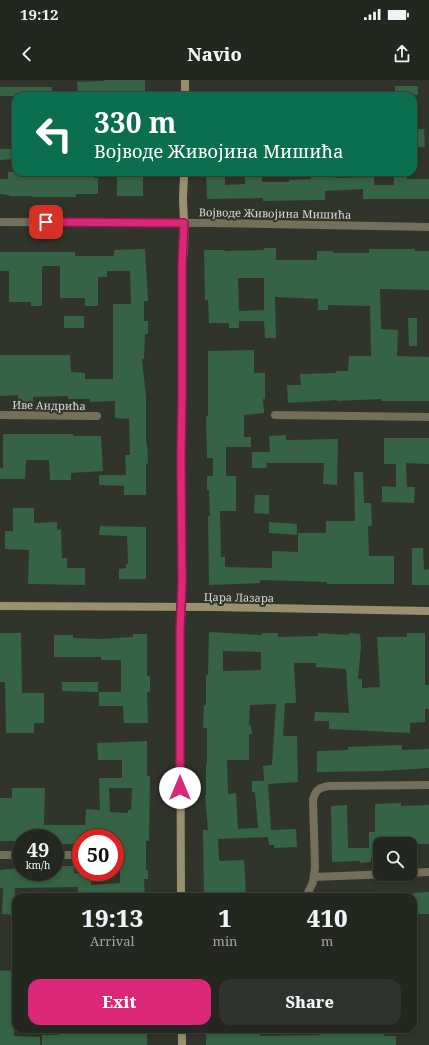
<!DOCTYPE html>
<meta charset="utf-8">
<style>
:root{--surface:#242720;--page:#30332d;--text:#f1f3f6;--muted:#a3a5a5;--line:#41443e;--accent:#db2777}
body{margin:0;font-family:"Noto Serif",serif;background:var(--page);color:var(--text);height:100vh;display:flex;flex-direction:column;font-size:15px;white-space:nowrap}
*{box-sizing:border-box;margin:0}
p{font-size:13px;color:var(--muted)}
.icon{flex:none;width:22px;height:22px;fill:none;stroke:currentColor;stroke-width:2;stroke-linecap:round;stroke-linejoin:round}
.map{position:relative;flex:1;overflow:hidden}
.panel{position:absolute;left:12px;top:813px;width:405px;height:140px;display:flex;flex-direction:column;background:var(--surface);border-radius:12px;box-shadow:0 2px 6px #0003,0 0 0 1px var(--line)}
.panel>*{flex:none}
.hud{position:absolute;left:12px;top:12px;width:405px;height:84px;border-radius:12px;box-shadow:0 2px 6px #0003,0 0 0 1px var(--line);background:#0b6e4f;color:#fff;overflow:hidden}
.fabs{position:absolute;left:373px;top:757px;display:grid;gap:8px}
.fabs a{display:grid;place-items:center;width:44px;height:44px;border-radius:8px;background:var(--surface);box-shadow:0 2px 6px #0003,0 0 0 1px var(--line);font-size:20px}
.speed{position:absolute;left:12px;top:749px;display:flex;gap:8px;font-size:20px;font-weight:700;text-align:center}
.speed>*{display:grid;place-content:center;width:52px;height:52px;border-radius:50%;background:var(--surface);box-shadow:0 2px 6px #0003,0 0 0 1px var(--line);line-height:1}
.speed small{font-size:10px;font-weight:400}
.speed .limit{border:6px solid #d22;background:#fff;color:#111}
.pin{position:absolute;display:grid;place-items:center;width:34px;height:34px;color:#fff;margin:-17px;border-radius:8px;box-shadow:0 2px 6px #0006}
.me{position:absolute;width:44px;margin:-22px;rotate:0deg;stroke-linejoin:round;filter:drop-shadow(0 0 3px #0008)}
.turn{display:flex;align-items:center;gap:14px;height:84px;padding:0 16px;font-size:18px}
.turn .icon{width:52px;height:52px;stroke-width:2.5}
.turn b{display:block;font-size:28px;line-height:34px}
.eta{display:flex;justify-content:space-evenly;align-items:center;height:68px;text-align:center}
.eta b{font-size:24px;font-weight:800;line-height:28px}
.primary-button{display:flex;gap:8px;margin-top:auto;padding:8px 16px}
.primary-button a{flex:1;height:46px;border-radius:12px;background:var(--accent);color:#fff;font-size:16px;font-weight:800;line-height:46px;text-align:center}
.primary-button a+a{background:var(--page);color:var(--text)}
.status{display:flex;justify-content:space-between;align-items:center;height:28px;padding:0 20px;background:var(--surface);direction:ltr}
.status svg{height:11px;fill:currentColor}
header{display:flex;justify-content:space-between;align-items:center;height:52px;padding:0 16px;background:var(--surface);font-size:18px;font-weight:800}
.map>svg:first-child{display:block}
.building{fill:#366345;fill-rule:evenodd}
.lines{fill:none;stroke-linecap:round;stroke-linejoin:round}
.street{stroke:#746f5a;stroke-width:8}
.secondary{stroke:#999070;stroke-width:8}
.route-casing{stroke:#8e194d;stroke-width:10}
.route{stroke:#db2777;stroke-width:7}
.labels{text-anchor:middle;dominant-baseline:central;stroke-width:4;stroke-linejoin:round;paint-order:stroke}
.street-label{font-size:11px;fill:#d8dad4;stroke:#30342a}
</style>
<div class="status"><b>19:12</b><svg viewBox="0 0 49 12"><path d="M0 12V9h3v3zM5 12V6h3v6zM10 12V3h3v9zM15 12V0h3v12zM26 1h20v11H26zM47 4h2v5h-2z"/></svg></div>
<header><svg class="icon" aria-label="back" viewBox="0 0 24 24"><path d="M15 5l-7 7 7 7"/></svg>Navio<svg class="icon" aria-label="share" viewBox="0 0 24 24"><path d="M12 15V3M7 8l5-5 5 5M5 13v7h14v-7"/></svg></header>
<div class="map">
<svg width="429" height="965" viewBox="0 0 429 965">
<rect width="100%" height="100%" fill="#30342a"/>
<path class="building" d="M104 0H145V16H129V12H102V14L78 15 77 2 104 1Z
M395 6H418V15H395Z
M0 7H52V16H0Z
M413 49H424L425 67H413Z
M0 69H16V79L0 80Z
M8 92H19L20 97H61V95H80V92H94V98H98V114H76V117H32V116H9V115L0 114V99H8Z
M245 92H262V102H289V100L311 99V92H335V98L374 97V105H394V92H407V99H429V119H363V109L325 111V120L263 121V118L207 119 206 94H225V105L245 104Z
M117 97H143V116H117Z
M264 168H276V180H317V171H333V173H369V169H415V171H429V210L380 209 381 249 398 250 397 276 429 277V321H381V319L337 321V320L288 323 287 305H301L300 294 336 293V291H348L349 276H371L370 226 328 225V230H318V219L275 217 276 258H265L264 241H239V248H229V243H209L208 220H205L204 170H225V171L264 170ZM238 198H264V230L239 231Z
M145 169 148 221H144V241H148V254H145L144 279H142L146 317V363H147L148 384H146V415H124V406L99 405V395H126L125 375H130L129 339 115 338V321L90 322V319H68V316L33 317V322H18V315L0 316V275H70L71 292 85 293V299H113V224H131L130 191H107V197H98V226H85V218H60V186H42V226H31V222H9V191H0V172H75V176H114V170Z
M64 236H84V248H64Z
M408 238H417V266H409Z
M254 270V293H265V319H263L264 333 244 335V357H251V367H226V396H236V431H220L221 477H225V487L272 488V471L298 472V453H326V441H355L354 392H363L364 423H371L372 446H368L369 476H394V504H327V502L260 500V503L209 505 208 436H210L209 410H207V396H213V378H207L206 336H208V271Z
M3 354H73V356H101L103 391 71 393V400H50L49 380H26L25 399H0V388H3Z
M286 355V360L338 359 337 405 323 404 324 383H266L267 388H252V372H270L269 356Z
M384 358H429V384L406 383 407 407H415L414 423 382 422V406L396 407V384H384Z
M255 415H269V434L254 433Z
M13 428H34V443L57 442V450L61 449 62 478H67V488H85V505L28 504 29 470 5 469V451H13Z
M269 442 297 444V455L269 453Z
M100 446 146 447V499H119V489L126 488V484H128L127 456 99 455Z
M412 468H423L424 490 429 489V505H412Z
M209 552 262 555V553H278V557L318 556V553L349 555V553L360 554 361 566 358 599H362V608L380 607 377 557H407V553H425V605H429V629H425V642L410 643V653L329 649V641H314L315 632 349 633 346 589 316 587V583H294L296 623H285L283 656H297L298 702 268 704 271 750 296 749 297 767 274 768V765H269L268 757 218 759 219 780 221 781 244 780 246 817H204L203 750H208L205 715H206V683H207V648H203L204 625H206V595H208ZM223 571 261 572V590L223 591ZM276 624 272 685 263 686 264 701H252V712H255L258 748 238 749 236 713 228 714 227 680H249V654H252L251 645H249L250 625Z
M0 553H21L22 613H44V643H34V653H6L5 602H0Z
M133 554H147V596H150V612H147L148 643H124L123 626H99V612H121V580H101V577H54V555H73V558L101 559 133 557Z
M62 602H98V612L62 611Z
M147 661V696H150L149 761H146V790H148V799H144L145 817H116V815L78 817V807L15 808 14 835 2 834 3 808H0V790L21 788V792H55V786H74V793L91 794V805L120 803V786H115V758H80V764H55V758H21V761H0V718H12V708H45L44 745H85L86 729 100 730 99 698H122V680H98L97 663ZM109 708H132L131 730H128V733L110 732Z
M402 665V670L429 669V688L382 691 317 692V671L348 670V667Z
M401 723V726L429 725V764H380V776L371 777V782L360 783V781L332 782 331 726 347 725 348 768H369V752H375V724Z
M429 812V834H413V813Z
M15 890 16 934 14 933V956L40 957V965H0V891Z
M59 949H76V954L122 953 121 949H147V965H42V955H59Z
M260 949V956L320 955V952L327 951V949H348V951H367V949H384V956H396V965H206V950Z"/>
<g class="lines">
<path class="street" d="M0 142 212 143 429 147
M0 335 97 336
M275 335 429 337
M0 775H21
M55 775H81
M410 793 429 792
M314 797 389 794
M306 817 313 802 315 787 313 720C315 710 320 707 330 706L429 705"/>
<path class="secondary" d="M185 16V0
M0 526 209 527 429 531
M181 817 180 551 182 527 181 379 182 315V184C186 164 184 142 183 121 183 111 184 102 184 92
M182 949V965"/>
</g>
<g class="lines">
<defs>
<path id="route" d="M46 142 184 143 182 184V314L181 379 182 504 180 551V708"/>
</defs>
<use href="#route" class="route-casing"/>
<use href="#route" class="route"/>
</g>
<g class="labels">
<g class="street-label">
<text transform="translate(275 133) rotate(1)">Војводе Живојина Мишића</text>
<text transform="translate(49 325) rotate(1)">Иве Андрића</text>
<text transform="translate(239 517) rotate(1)">Цара Лазара</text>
</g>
</g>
</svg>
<div class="fabs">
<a><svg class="icon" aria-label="search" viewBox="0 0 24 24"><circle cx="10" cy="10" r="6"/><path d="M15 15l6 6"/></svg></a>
</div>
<div class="speed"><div>49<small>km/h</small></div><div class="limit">50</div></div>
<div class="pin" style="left:46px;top:142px;background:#d93025"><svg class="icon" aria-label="arrive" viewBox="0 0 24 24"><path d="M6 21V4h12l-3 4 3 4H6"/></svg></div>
<svg class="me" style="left:180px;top:708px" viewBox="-20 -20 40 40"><circle r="19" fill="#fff"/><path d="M0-13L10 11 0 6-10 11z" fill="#db2777"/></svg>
<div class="hud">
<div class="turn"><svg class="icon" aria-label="left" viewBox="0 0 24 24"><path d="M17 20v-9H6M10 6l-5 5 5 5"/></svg><div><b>330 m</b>Војводе Живојина Мишића</div></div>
</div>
<section class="panel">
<div class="eta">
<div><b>19:13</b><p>Arrival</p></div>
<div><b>1</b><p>min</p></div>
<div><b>410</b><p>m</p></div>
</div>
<div class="primary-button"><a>Exit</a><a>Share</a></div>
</section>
</div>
